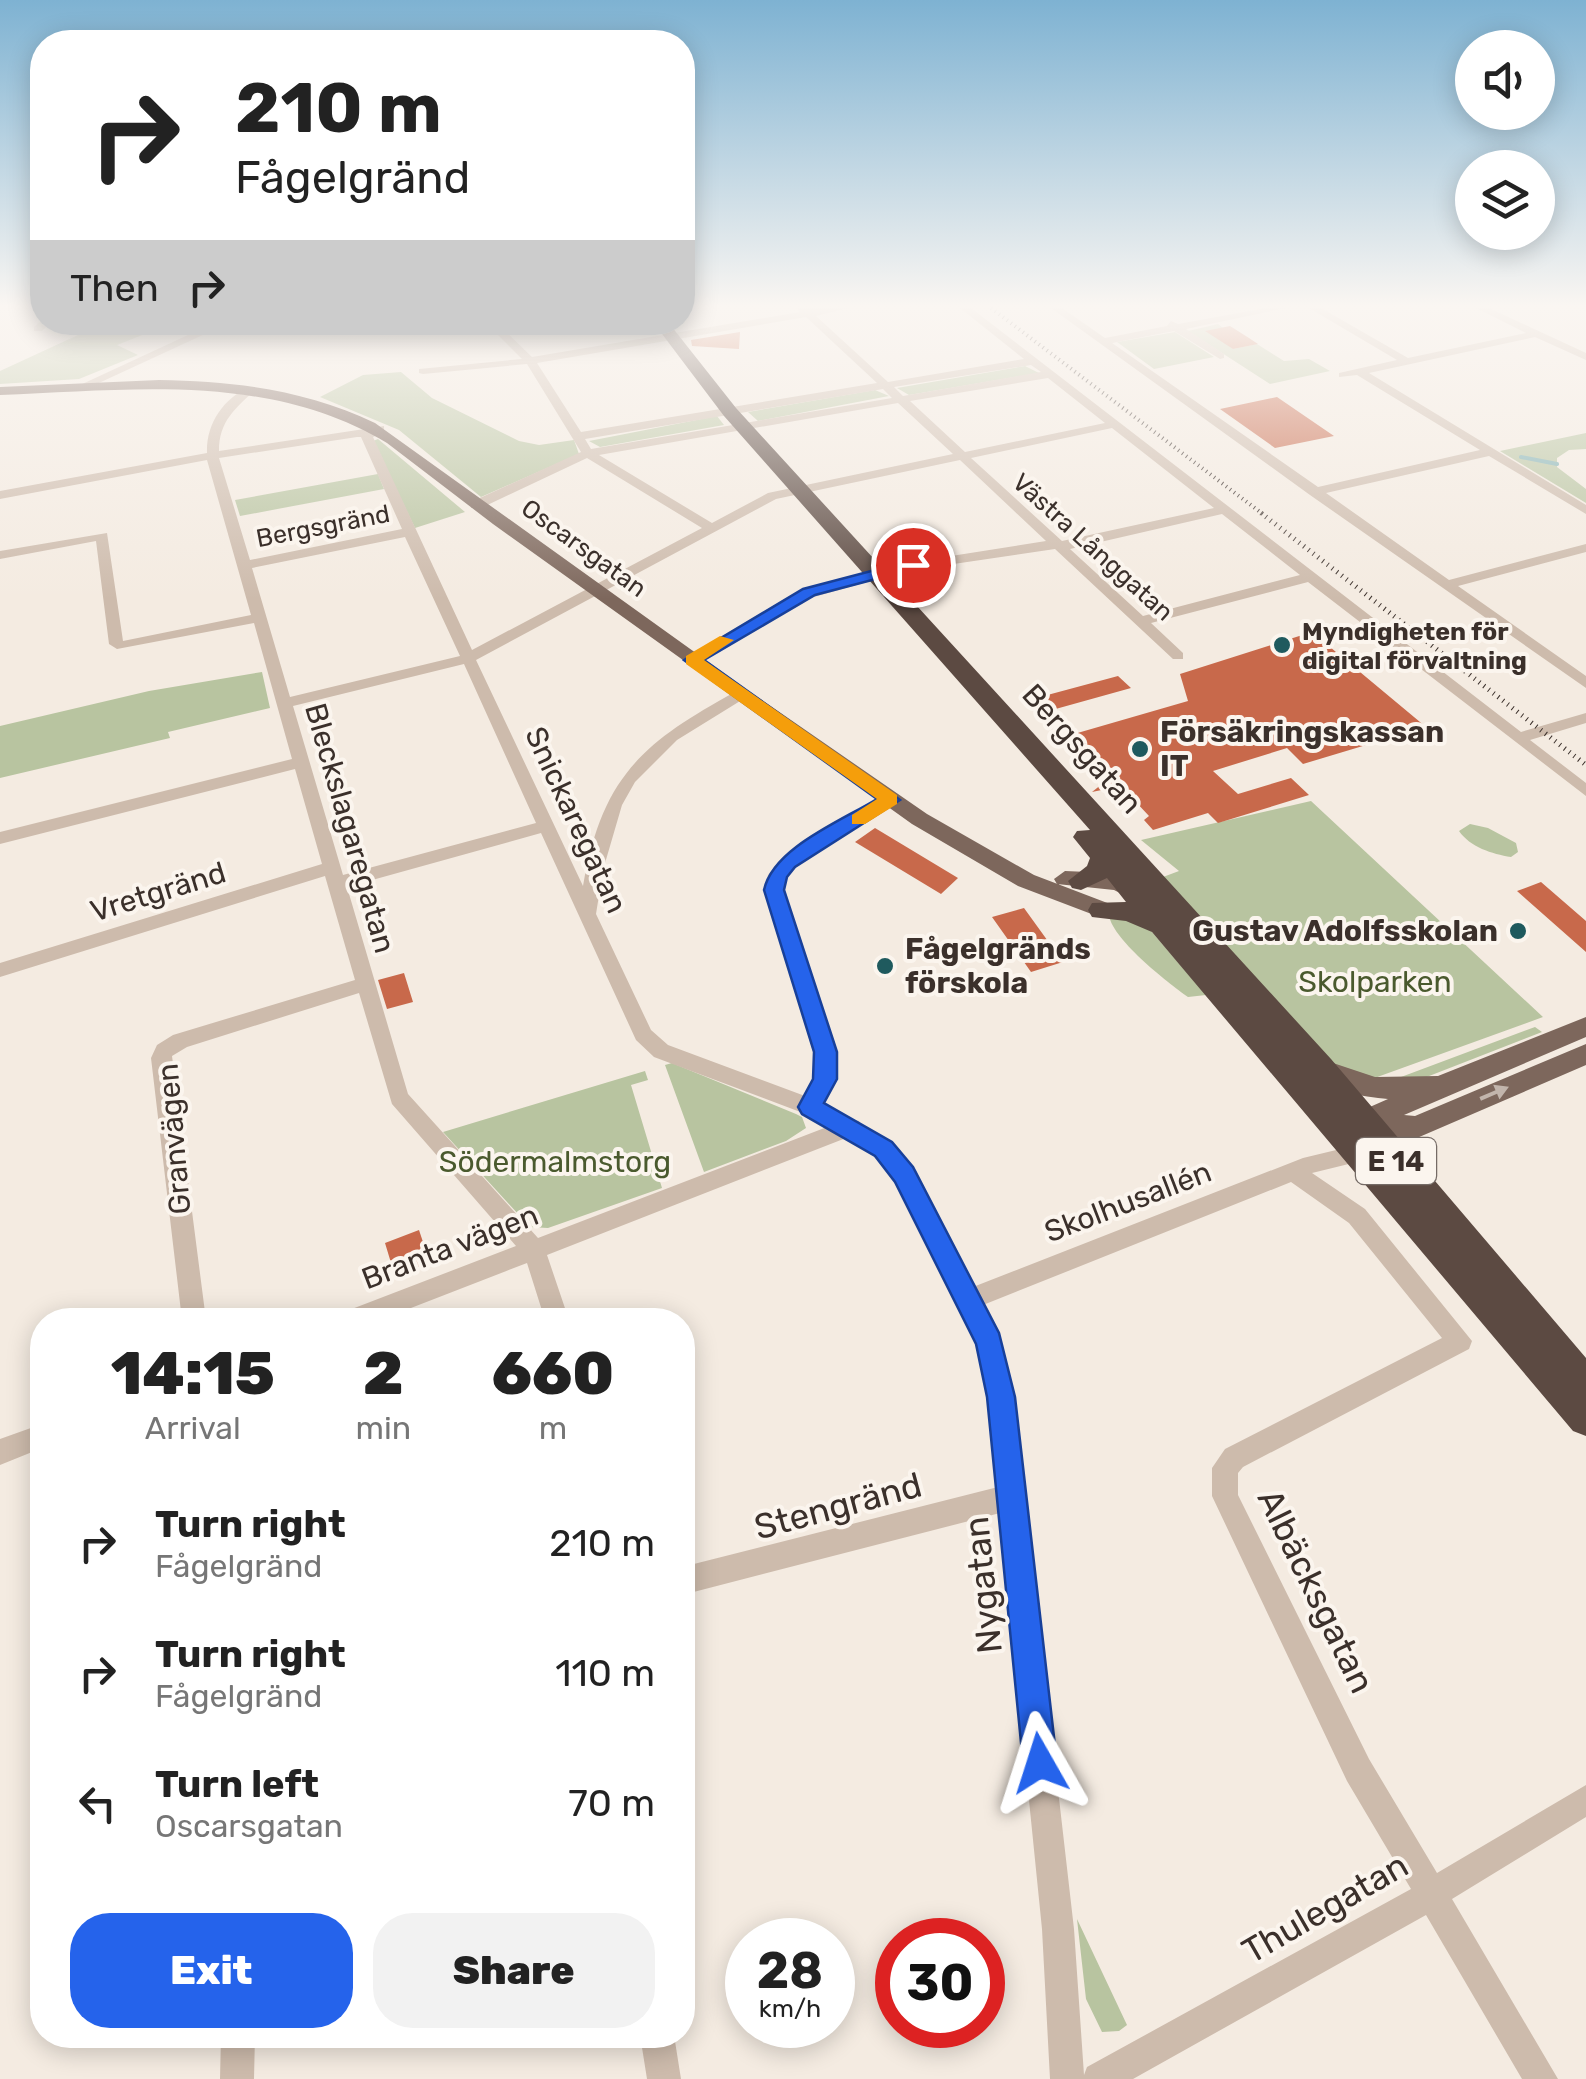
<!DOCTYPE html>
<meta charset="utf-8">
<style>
:root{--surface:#fff;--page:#f2f2f2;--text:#222;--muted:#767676;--accent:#2563eb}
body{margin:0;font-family:Rubik,sans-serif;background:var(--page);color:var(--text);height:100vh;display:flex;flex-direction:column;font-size:38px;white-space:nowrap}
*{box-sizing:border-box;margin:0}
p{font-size:32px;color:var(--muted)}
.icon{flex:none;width:55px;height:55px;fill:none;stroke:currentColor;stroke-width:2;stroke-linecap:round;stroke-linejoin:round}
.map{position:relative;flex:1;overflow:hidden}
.details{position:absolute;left:30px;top:1308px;width:665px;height:740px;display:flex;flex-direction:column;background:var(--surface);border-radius:40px;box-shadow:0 5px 25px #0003}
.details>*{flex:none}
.top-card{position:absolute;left:30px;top:30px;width:665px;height:305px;border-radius:40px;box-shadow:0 5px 25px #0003;background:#fff;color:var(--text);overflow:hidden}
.controls{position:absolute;left:1455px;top:30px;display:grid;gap:20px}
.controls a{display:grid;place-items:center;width:100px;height:100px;border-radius:50%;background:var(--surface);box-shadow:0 5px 25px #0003;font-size:50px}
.speed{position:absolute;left:725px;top:1918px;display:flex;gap:20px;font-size:50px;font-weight:700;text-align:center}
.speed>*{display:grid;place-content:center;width:130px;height:130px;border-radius:50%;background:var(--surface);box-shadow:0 5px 25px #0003;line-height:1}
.speed small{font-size:25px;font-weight:400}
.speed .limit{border:15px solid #d22;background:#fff;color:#111}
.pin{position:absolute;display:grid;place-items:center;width:85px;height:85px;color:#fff;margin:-42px;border:5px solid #fff;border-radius:50%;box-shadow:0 2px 10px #0007}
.me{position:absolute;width:110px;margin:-55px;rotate:354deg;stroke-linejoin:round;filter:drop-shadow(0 0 8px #0008)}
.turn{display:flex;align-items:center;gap:35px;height:210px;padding:0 40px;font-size:45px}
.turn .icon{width:130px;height:130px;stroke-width:2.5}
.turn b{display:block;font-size:70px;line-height:85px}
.then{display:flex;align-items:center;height:95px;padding:0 40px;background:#0003;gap:20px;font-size:38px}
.eta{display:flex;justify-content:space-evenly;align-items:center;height:170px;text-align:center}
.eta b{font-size:60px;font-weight:800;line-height:70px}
.primary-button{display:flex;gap:20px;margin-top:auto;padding:20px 40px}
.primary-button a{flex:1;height:115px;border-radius:40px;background:var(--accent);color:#fff;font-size:40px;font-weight:800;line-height:115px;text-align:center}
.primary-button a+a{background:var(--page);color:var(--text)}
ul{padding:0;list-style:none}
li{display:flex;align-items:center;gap:30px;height:130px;padding:0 40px}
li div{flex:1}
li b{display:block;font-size:38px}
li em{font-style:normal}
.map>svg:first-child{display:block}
.green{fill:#b8c4a0}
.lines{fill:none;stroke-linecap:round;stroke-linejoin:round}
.stream{stroke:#7fb0b2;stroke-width:4}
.building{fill:#c8694b}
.minor{fill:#cdbbac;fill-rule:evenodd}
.major{fill:#7d675c;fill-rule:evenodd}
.highway{fill:#5c4a42;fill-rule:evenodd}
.rail-far1{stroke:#3b302b;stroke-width:4;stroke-dasharray:1 4;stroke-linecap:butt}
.rail{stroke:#3b302b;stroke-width:5;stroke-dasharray:1 5;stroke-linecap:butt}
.oneway{fill:#c2b5ac}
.route{fill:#2563eb;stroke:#184099;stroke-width:2.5}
.slow{fill:#f59e0b}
.poi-dot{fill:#1f5a5e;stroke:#fbf5ee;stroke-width:4}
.labels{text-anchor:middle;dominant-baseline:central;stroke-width:8;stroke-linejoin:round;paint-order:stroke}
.far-street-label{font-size:25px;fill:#3b302b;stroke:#fbf5ee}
.far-poi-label{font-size:25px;font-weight:bold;fill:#3b302b;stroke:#fbf5ee;text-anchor:start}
.shield{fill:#fbf5ee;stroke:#756b66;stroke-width:2.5}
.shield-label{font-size:28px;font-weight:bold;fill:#3b302b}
.poi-label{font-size:30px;font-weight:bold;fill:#3b302b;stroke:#fbf5ee;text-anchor:start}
.street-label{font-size:30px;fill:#3b302b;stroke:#fbf5ee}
.park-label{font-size:30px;fill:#4a5a2e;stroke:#fbf5ee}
.near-street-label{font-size:35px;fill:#3b302b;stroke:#fbf5ee}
</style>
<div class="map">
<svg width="1586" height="2079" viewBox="0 0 1586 2079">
<rect width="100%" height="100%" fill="#f4ebe1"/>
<path class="green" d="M104 323H173L117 345 138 355 79 379 0 384V371Z
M1218 324 1223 328 1206 332 1218 333 1233 349 1257 344 1284 361 1309 359 1330 371 1270 384 1188 331Z
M1175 332 1214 357 1154 369 1117 342Z
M1025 366 1039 373 909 395 897 388Z
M401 372 432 398 519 441 539 445 574 440 579 454 481 497 399 430 320 397 363 375Z
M875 390 889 396 758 421 748 412Z
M717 416 724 425 600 447 589 441Z
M1586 433V449L1569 450 1557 458V467L1586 489V503L1500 451Z
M378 439 465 512 415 528 373 441Z
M378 474 384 489 240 516 235 500Z
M262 672 270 708 168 732 170 738 0 778V726L149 691Z
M1311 801 1543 1017 1369 1080 1330 1063 1163 877 1179 871 1141 840Z
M1470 824 1488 828 1516 843 1518 852 1511 857C1492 854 1470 847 1459 831Z
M1109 913 1146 925 1206 995 1188 997C1168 983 1108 936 1109 913Z
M1535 1027 1542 1032 1424 1078 1393 1080Z
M672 1063 796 1114 802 1117 806 1128 786 1141 704 1172 665 1065Z
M645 1071 648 1080 631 1085 662 1188 548 1228 530 1227 443 1132Z
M1077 1919 1127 2025 1119 2031 1102 2032 1086 1999Z"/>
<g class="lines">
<path class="stream" d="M1521 457 1557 464"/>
</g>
<path class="building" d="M1230 326 1249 338 1258 344 1233 349 1205 331Z
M740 332 739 349 692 346 691 340Z
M1277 397 1334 436 1275 448 1220 409Z
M1312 632 1426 727 1303 764 1287 748 1213 771 1238 794 1291 778 1309 795 1218 823 1208 813 1153 830 1144 820 1149 816 1121 786 1092 792 1112 776 1074 734 1188 701 1180 674Z
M1118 676 1131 688 1052 710 1040 697Z
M875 828 958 878 941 894 855 842Z
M1541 882 1586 921V952L1517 891Z
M1024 908 1063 962 1031 972 992 917Z
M404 973 413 1002 387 1009 378 980Z
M419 1230 430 1263 395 1276 385 1243Z"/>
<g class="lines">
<path class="minor" d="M797 308H848L816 316 888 382 1024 359 960 308H971L1521 732 1586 713V723L1530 740 1586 783V796L1308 582 1151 623 1183 653V659H1173L1055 549 879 575 871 581 803 600 697 663H687V657L793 594 861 575 875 568 1046 541 960 460 776 499 476 660 583 886C602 777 642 743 735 692H745V698L677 740 635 782 622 805 603 870 596 914 651 1030 668 1045 805 1096 815 1079 817 1065 765 891 768 875 782 858 884 796H896V804L794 866 786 877 783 891 837 1065 835 1079 822 1104 849 1119 859 1121 862 1127 891 1143 912 1168 973 1287 1303 1158 1357 1145 1365 1148 1368 1154 1365 1160 1312 1173 1365 1209 1472 1341 1469 1349 1243 1467 1238 1473V1495L1369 1759 1437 1873 1586 1785V1817L1452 1899 1558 2079H1522L1426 1915 1133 2079H1050L1042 1929 1000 1513 682 1595V1567L998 1487 989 1397 977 1344 896 1182 875 1155 846 1138 547 1255 569 1320H545L527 1263 380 1320H340L344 1312 516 1246 392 1104 359 993 187 1047 172 1056 206 1320H182L151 1058 157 1045 173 1035 355 980 325 876 0 977V963L322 864 295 769 0 844V832L292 759 254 623 117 649 109 644 96 541 0 559V551L107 533 123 641 251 615 207 460 0 499V491L207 453C206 424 223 399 249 387L255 390C235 409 219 421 219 451L384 426V432L373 437 472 650 702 528 587 458 481 508H471V502L581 452 527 364 423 374 419 373V369L522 359 485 322H496L532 357 800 312ZM806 317 877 383 581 432 537 363ZM1031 365 1041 372 903 396 894 387ZM1048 378 1105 423 965 452 910 401ZM883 389 892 398 591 449 585 439ZM898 403 953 454 768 493 712 523 599 455ZM1112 428 1214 508 1062 541 971 458ZM357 437H361L402 529 250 560 219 458ZM1222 514 1300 575 1143 616 1070 549ZM405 537 460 656 290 697 252 568ZM464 664 536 823 343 875 293 706ZM541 833 636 1040 654 1057 803 1113 827 1127 538 1238 408 1094 347 887ZM1291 1182 1349 1223 1442 1338 1225 1449 1212 1468V1496L1347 1781 1411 1889 1087 2067 1084 2075 1074 1929 1013 1397 1001 1342 983 1305Z
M1051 308H1062L1105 338 1167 326 1171 321 1178 324 1266 308H1286L1186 329 1224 354V358L1220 359 1174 331 1112 343 1318 487 1480 450 1357 375 1339 377V373L1397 360 1309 308H1321L1408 358 1526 333 1476 308H1489L1586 353V360L1535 337 1369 373 1586 505V514L1489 456 1326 493 1449 580 1586 544V552L1458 586 1586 676V688L1310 495Z
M42 320V322H51L42 331H34V327Z
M216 322H231L88 388 78 386Z
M42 1424V1448L0 1465V1439Z
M221 2035H255L254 2079H220Z
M640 2035H674L681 2079H647Z"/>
<path class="major" d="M159 380C234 381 306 390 375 423L746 689 927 814 1034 875 1110 904 1113 910 1102 918 1018 886 912 824 493 524 387 443C268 372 132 390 0 395V387Z
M1065 871C1095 873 1133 870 1153 896L1142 904 1114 890 1057 884 1054 879Z
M1586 1017V1037L1404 1115 1415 1116 1586 1044V1065L1403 1144 1391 1135 1366 1132 1347 1140 1338 1137 1334 1129 1338 1121 1388 1099C1364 1097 1321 1091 1308 1069L1312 1062 1321 1059 1375 1077 1438 1076Z"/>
<path class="highway" d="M653 322H668L736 408 1331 1059 1586 1358V1436L1573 1431 1152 932 1126 921 1092 917 1088 910 1092 903 1126 902 1107 878 1081 890 1072 888 1068 881 1087 866 1090 858 1073 837 1077 831 1090 830 724 416Z"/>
<path class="rail-far1" d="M991 308 1264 515"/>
<path class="rail" d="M1261 513 1586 765"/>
</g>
<defs><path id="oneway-solid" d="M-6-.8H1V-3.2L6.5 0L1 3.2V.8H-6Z" transform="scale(2.5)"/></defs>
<use class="oneway" href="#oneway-solid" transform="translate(1494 1093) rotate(-23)"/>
<linearGradient id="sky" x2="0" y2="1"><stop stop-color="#7eb2d2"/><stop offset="0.51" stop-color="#faf6f2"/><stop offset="1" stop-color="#faf6f2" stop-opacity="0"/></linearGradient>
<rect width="1586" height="599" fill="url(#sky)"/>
<path class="route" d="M913 560 921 565 918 568 815 595 704 660 900 800 795 867 787 877 784 890 837 1052V1079L824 1103 892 1142 913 1167 999 1333 1015 1397 1057 1763 1052 1775 1040 1780 1028 1775 1023 1763 987 1397 976 1344 895 1182 875 1156 802 1114 798 1107 813 1079 814 1052 764 890C773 848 841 821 877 799L684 660 803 589Z"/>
<path class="slow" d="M720 636 734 640 704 660 897 795V804L865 824H852V815L877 799 686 664V656Z"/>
<g class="poi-dot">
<circle cx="1282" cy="645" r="10"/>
<circle cx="1140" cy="749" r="10"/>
<circle cx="1518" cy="931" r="10"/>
<circle cx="885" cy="966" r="10"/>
</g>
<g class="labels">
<g class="far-street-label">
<text transform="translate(323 526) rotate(-11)">Bergsgränd</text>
<text transform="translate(1093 547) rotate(42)">Västra Långgatan</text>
<text transform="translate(584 548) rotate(36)">Oscarsgatan</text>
</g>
<g class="far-poi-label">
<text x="1302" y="631">Myndigheten för<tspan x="1302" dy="29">digital förvaltning</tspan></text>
</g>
<rect class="shield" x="1356" y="1138" width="80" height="46" rx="8"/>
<g class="shield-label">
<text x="1396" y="1161">E 14</text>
</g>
<g class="poi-label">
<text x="1160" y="732">Försäkringskassan<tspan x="1160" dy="34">IT</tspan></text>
<text x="1498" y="931" text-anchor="end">Gustav Adolfsskolan</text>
<text x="905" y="949">Fågelgränds<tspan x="905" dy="34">förskola</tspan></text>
</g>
<g class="street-label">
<text transform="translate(1082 749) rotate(48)">Bergsgatan</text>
<text transform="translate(576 820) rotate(65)">Snickaregatan</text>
<text transform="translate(350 828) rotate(74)">Bleckslagaregatan</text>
<text transform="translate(158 892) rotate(-17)">Vretgränd</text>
<text transform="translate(174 1139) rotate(-95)">Granvägen</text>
<text transform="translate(1128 1202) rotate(-21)">Skolhusallén</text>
<text transform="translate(450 1247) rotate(-21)">Branta vägen</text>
</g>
<g class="park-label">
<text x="1375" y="982">Skolparken</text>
<text x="555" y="1162">Södermalmstorg</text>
</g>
<g class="near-street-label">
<text transform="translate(838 1506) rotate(-15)">Stengränd</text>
<text transform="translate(983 1585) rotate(-96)">Nygatan</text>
<text transform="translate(1316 1591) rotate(64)">Albäcksgatan</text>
<text transform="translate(1325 1908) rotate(-30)">Thulegatan</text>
</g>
</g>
</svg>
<div class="controls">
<a><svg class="icon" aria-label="sound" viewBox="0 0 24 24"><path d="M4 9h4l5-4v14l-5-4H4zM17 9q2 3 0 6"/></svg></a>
<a><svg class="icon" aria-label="layers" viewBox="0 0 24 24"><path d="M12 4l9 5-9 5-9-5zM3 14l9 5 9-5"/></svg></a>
</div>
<div class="speed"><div>28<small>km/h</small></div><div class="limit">30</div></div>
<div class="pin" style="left:913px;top:565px;background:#d93025"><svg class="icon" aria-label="arrive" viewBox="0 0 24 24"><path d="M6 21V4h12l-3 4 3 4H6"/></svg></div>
<svg class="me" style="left:1040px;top:1763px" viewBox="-20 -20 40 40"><path d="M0-17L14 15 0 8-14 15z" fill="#2563eb" stroke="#fff" stroke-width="4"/></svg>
<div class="top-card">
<div class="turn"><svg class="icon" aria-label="right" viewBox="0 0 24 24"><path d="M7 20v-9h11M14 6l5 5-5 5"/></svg><div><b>210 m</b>Fågelgränd</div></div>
<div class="then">Then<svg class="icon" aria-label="right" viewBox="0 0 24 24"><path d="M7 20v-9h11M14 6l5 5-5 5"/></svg></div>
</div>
<section class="details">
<div class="eta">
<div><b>14:15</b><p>Arrival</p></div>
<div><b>2</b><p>min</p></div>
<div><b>660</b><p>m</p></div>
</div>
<ul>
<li><svg class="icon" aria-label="right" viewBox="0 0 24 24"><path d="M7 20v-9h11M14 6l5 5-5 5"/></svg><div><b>Turn right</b><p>Fågelgränd</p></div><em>210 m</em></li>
<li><svg class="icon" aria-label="right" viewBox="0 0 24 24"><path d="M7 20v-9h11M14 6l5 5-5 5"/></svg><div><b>Turn right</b><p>Fågelgränd</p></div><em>110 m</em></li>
<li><svg class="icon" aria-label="left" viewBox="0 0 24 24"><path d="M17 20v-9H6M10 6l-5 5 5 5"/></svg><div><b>Turn left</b><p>Oscarsgatan</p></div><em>70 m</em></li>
</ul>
<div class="primary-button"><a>Exit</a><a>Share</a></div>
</section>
</div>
